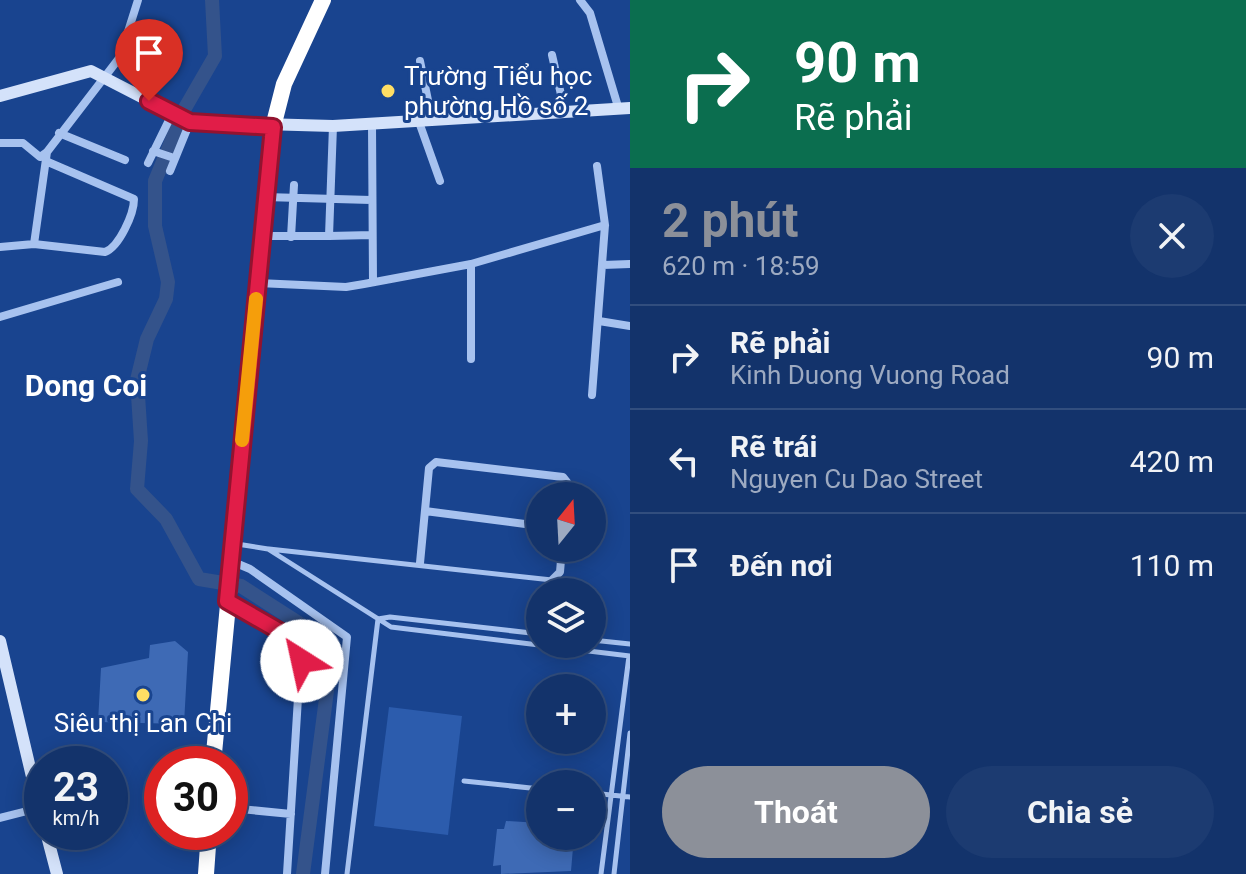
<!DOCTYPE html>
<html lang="vi">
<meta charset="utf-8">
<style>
:root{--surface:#13336b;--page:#1c3b71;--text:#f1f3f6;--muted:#9daac1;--line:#324e7e;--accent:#8c9099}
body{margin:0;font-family:Roboto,sans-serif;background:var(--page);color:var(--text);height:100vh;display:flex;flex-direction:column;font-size:30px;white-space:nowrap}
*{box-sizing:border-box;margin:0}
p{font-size:26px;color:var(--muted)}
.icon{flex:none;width:44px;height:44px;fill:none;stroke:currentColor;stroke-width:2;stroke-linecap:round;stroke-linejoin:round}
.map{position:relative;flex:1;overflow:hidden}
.sheet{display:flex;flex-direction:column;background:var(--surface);width:616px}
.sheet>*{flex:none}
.top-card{background:#0b6e4f;color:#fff;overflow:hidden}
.needle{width:52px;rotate:18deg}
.fabs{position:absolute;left:526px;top:482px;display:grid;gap:16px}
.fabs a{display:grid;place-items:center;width:80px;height:80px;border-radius:50%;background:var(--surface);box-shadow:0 4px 20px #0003,0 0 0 2px var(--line);font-size:40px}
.speed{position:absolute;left:24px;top:746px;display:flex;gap:16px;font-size:40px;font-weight:700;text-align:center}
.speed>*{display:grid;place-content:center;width:104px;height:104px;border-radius:50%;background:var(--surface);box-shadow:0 4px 20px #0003,0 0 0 2px var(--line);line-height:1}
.speed small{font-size:20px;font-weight:400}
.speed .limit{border:12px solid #d22;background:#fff;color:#111}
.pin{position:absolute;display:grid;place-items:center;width:68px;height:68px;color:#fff;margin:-82px -34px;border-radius:50% 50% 50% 0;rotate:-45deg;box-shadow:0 0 8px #0007}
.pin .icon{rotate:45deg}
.me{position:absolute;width:88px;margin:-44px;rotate:325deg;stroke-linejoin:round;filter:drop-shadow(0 0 6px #0008)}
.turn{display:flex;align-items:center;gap:28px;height:168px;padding:0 32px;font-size:36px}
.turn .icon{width:104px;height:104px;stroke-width:2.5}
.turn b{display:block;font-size:56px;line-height:68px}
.round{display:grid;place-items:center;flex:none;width:84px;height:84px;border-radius:42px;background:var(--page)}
.summary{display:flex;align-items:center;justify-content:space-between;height:136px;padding:0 32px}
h1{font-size:48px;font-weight:700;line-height:60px;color:var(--accent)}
.button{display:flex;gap:16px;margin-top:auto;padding:16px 32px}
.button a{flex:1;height:92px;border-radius:48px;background:var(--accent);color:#fff;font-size:32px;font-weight:700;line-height:92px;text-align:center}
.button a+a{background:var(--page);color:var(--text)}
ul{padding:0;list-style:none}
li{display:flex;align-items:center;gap:24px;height:104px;padding:0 32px;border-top:2px solid var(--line)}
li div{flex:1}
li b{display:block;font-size:30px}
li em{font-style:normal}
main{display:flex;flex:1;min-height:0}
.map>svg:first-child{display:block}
.green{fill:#2c5cad}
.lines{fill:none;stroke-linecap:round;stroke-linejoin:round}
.river{stroke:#34538b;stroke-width:14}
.building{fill:#3e6ab5}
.lane{stroke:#a7c2ef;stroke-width:5}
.street{stroke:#a7c2ef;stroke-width:8}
.secondary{stroke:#d4e2fa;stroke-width:12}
.highway{stroke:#fff;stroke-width:16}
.route-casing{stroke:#92132f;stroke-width:20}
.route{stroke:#e11d48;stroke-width:14}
.slow{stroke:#f59e0b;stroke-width:14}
.poi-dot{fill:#ffde64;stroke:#19448f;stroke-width:3}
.labels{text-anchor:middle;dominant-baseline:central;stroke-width:6;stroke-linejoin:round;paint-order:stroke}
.poi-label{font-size:26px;fill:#fff;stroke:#19448f;text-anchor:start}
.quarter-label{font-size:30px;font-weight:bold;fill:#fff;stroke:#19448f}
</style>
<main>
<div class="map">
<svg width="630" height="874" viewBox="0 0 630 874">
<rect width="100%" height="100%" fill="#19448f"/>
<path class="green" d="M389 707 462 716 448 835 374 826Z"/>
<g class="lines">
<path class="river" d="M212 0 215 56 185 108 155 181V226L168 282 166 299 147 339 137 380 141 441 137 489 166 519 199 579 241 586 333 645 303 874"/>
</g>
<path class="building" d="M175 641 188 652 184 724 98 722 101 668 149 658 150 645Z
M149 775 162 776V814L146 813Z
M506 821 540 823V836H574L571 871 501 874V865L493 866 497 829H504Z"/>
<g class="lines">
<path class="lane" d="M237 544 268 549 391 627 630 656
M269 549 552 580
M592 640 630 644
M464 781 540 789
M592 793 630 797
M347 874 378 619 390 617 540 634
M601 874 629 656
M614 874 630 733"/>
<path class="street" d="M580 0 590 13 619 110
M552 55 565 112
M420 61 432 120
M419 122 440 181
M372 125 373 282
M59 133 125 160
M0 143H23L40 157 47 152
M153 151 174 158
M148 163 172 114
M170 171 190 122
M265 197 371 200
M261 236H329L333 126
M329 236 372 235
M291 237 294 185
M34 244 47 152 120 57 138 0
M0 247 34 244 105 252C119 247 134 214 134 199L48 162
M603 265 630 264
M258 283 346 287 364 284 471 264 605 225
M0 317 118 282
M599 321 630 326
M471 359V264
M592 395 605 225 597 166
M425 511 540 526
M231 561 250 569 347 637 325 874
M420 563 429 468 436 462 563 477 567 482V496
M552 580 560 572 562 548
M227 601 288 635 301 650 287 874
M230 808 291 814
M0 818 39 808"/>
<path class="secondary" d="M0 96 91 71 190 122 333 126 630 108
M0 641 42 819
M46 832 57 874"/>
<path class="highway" d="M213 764 273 127 284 84 323 0
M206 874 209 832"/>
</g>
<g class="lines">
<defs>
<path id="route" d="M149 101 190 122 273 127 227 601 295 640 302 661"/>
</defs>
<use href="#route" class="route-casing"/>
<use href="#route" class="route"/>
<path class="slow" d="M242 440 256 299"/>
</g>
<g class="poi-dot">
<circle cx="388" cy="91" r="8"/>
<circle cx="143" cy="695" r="8"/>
</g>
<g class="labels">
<g class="poi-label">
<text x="404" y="76">Trường Tiểu học<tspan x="404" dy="30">phường Hồ số 2</tspan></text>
<text x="143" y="723" text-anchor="middle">Siêu thị Lan Chi</text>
</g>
<g class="quarter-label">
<text x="86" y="385">Dong Coi</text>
</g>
</g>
</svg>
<div class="fabs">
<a><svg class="needle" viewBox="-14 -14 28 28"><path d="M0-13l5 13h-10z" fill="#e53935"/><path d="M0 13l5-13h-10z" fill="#9daac1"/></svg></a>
<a><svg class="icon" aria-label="layers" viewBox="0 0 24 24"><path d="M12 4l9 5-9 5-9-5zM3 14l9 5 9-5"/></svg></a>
<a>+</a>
<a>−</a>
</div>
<div class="speed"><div>23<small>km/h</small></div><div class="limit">30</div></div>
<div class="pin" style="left:149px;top:101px;background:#d93025"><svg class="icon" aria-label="arrive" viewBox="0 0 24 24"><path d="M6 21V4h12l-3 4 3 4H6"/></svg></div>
<svg class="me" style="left:302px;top:661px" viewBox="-20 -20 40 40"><circle r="19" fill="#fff"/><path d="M0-13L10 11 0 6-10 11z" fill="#e11d48"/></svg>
</div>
<section class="sheet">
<div class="top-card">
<div class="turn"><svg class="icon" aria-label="right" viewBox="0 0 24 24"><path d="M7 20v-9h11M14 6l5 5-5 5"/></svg><div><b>90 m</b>Rẽ phải</div></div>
</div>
<div class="summary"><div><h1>2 phút</h1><p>620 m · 18:59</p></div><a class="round"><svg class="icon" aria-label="close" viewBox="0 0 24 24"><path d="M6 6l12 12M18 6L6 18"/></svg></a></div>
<ul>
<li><svg class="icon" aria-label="right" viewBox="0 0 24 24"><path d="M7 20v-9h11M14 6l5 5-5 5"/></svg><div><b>Rẽ phải</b><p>Kinh Duong Vuong Road</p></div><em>90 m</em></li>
<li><svg class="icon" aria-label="left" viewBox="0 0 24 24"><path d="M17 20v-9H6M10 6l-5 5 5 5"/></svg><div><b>Rẽ trái</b><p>Nguyen Cu Dao Street</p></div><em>420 m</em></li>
<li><svg class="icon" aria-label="arrive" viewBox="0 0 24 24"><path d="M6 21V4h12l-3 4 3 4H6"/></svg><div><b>Đến nơi</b></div><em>110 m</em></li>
</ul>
<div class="button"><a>Thoát</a><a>Chia sẻ</a></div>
</section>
</main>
